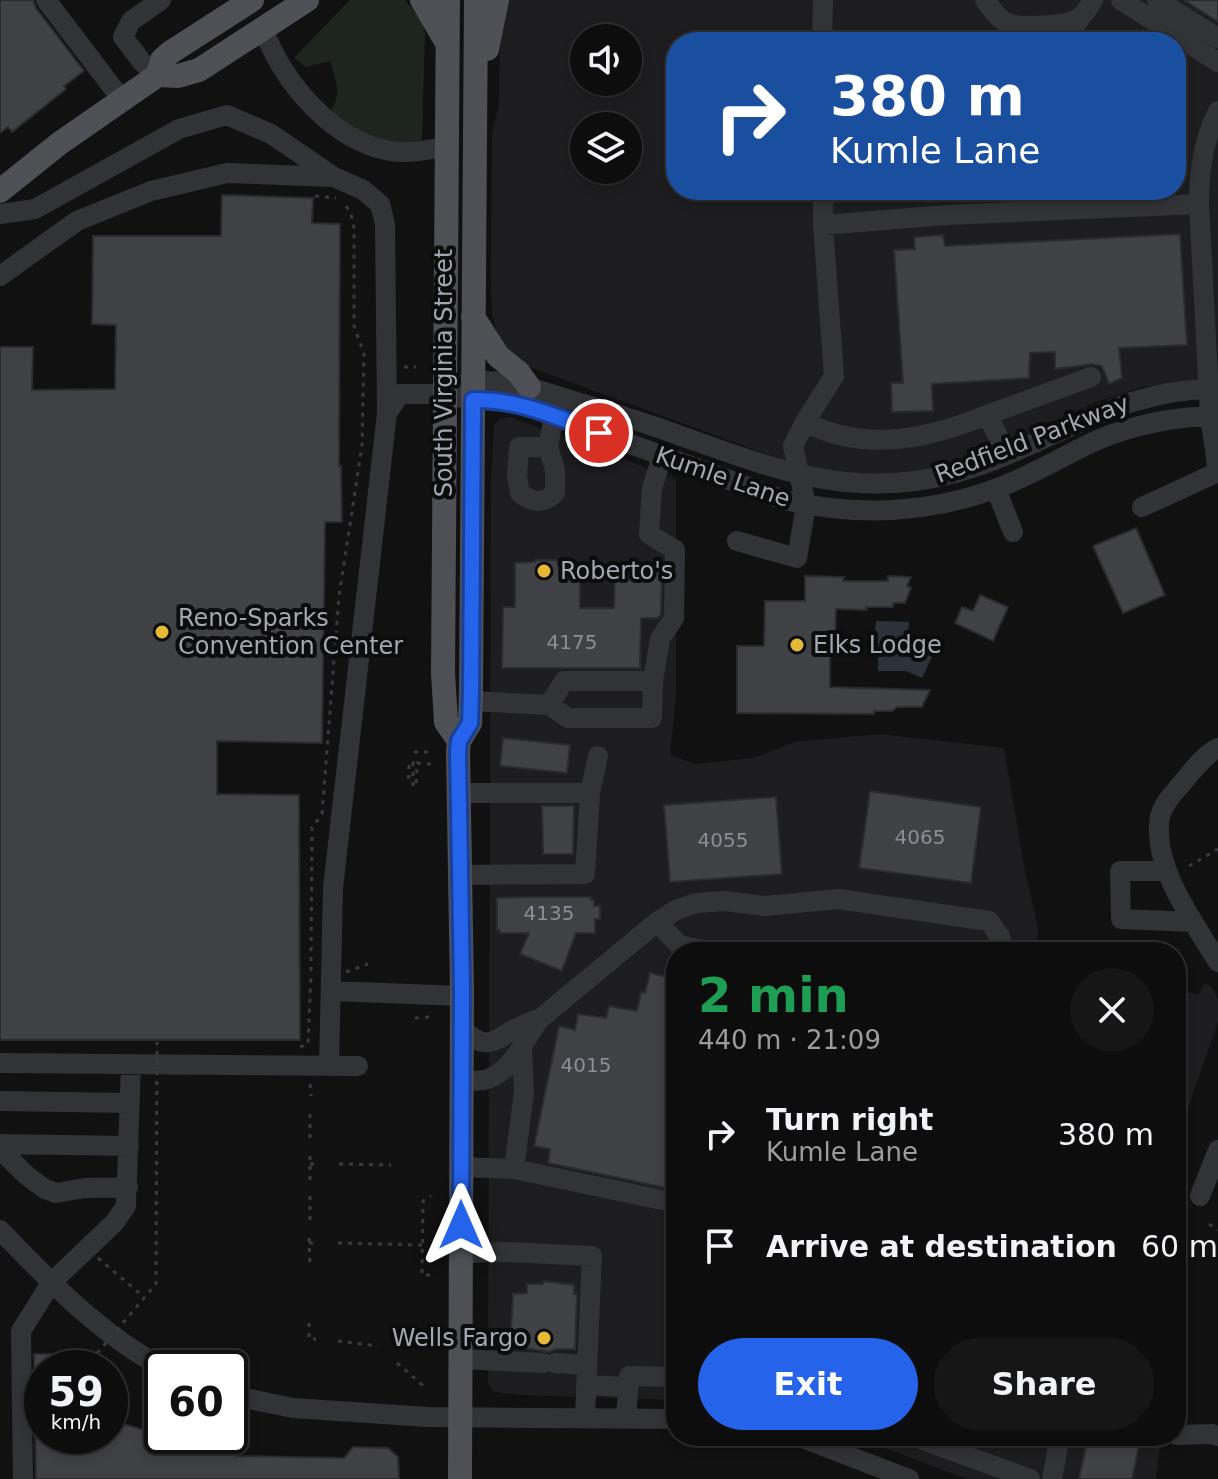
<!DOCTYPE html>
<meta charset="utf-8">
<style>
:root{--surface:#0d0d0e;--page:#161617;--text:#f1f3f6;--muted:#9a9c9e;--line:#2d2d2e;--accent:#2563eb}
body{margin:0;font-family:"DejaVu Sans",sans-serif;background:var(--page);color:var(--text);height:100vh;display:flex;flex-direction:column;font-size:30px;white-space:nowrap}
*{box-sizing:border-box;margin:0}
p{font-size:26px;color:var(--muted)}
.icon{flex:none;width:44px;height:44px;fill:none;stroke:currentColor;stroke-width:2;stroke-linecap:round;stroke-linejoin:round}
.map{position:relative;flex:1;overflow:hidden}
.side{position:absolute;left:666px;top:942px;width:520px;height:504px;display:flex;flex-direction:column;background:var(--surface);border-radius:32px;box-shadow:0 4px 12px #0003,0 0 0 2px var(--line)}
.side>*{flex:none}
.hud{position:absolute;left:666px;top:32px;width:520px;height:168px;border-radius:32px;box-shadow:0 4px 12px #0003,0 0 0 2px var(--line);background:#1a4fa0;color:#fff;overflow:hidden}
.buttons{position:absolute;left:570px;top:24px;display:grid;gap:16px}
.buttons a{display:grid;place-items:center;width:72px;height:72px;border-radius:50%;background:var(--surface);box-shadow:0 4px 12px #0003,0 0 0 2px var(--line);font-size:40px}
.speed{position:absolute;left:24px;top:1350px;display:flex;gap:16px;font-size:40px;font-weight:700;text-align:center}
.speed>*{display:grid;place-content:center;width:104px;height:104px;border-radius:50%;background:var(--surface);box-shadow:0 4px 12px #0003,0 0 0 2px var(--line);line-height:1}
.speed small{font-size:20px;font-weight:400}
.speed .limit{border:4px solid #111;border-radius:12px;background:#fff;color:#111}
.pin{position:absolute;display:grid;place-items:center;width:68px;height:68px;color:#fff;margin:-34px;border:4px solid #fff;border-radius:50%;box-shadow:0 2px 8px #0007}
.me{position:absolute;width:88px;margin:-44px;rotate:0deg;stroke-linejoin:round;filter:drop-shadow(0 0 6px #0008)}
.turn{display:flex;align-items:center;gap:28px;height:168px;padding:0 32px;font-size:36px}
.turn .icon{width:104px;height:104px;stroke-width:2.5}
.turn b{display:block;font-size:56px;line-height:68px}
.round{display:grid;place-items:center;flex:none;width:84px;height:84px;border-radius:42px;background:var(--page)}
.overview{display:flex;align-items:center;justify-content:space-between;height:136px;padding:0 32px}
h1{font-size:48px;font-weight:700;line-height:60px;color:#1e9e55}
.cta{display:flex;gap:16px;margin-top:auto;padding:16px 32px}
.cta a{flex:1;height:92px;border-radius:48px;background:var(--accent);color:#fff;font-size:32px;font-weight:700;line-height:92px;text-align:center}
.cta a+a{background:var(--page);color:var(--text)}
ul{padding:0;list-style:none}
li{display:flex;align-items:center;gap:24px;height:112px;padding:0 32px}
li div{flex:1}
li b{display:block;font-size:30px}
li em{font-style:normal}
.map>svg:first-child{display:block}
.built{fill:#1d1d1f;fill-rule:evenodd}
.green{fill:#1e251f}
.water{fill:#2b323a}
.building{fill:#404145;stroke:#2b2b2e;stroke-width:2}
.lines{fill:none;stroke-linecap:round;stroke-linejoin:round}
.path{stroke:#383a3e;stroke-width:3;stroke-dasharray:4 6;stroke-linecap:butt}
.minor{stroke:#323337;stroke-width:20}
.major{stroke:#4f5056;stroke-width:24}
.path-bridge{stroke:#383a3e;stroke-width:3;stroke-dasharray:4 6;stroke-linecap:butt}
.route-casing{stroke:#184099;stroke-width:20}
.route{stroke:#2563eb;stroke-width:14}
.poi-dot{fill:#e5b936;stroke:#0c0c0d;stroke-width:3}
.labels{text-anchor:middle;dominant-baseline:central;stroke-width:8;stroke-linejoin:round;paint-order:stroke}
.number-label{font-size:20px;fill:#8a8e97}
.street-label{font-size:24px;fill:#a3a7b2;stroke:#0c0c0d}
.poi-label{font-size:24px;fill:#a3a7b2;stroke:#0c0c0d;text-anchor:start}
</style>
<div class="map">
<svg width="1218" height="1479" viewBox="0 0 1218 1479">
<rect width="100%" height="100%" fill="#111112"/>
<path class="built" d="M509 0H1218V377L1142 387 1096 402 975 457 940 467 899 474 865 475 829 471 769 455 521 364 504 351 498 338 492 314 491 275 492 134 499 103 500 37ZM584 38H628V82H584ZM676 42H1176V190H676ZM584 126H628V170H584Z
M510 417 676 479V694L670 755 695 764 753 758 795 742 879 734 1004 748 1024 866 1038 928 1037 952H676V1400L522 1395 494 1392 488 1384 491 481 494 425 500 419Z
M1204 983 1212 987 1218 999V1022L1183 1122 1176 1126V990L1199 994Z
M853 1436H1161L1156 1479H967Z"/>
<path class="green" d="M350 0H405L422 21 425 33 422 140 406 146H391L333 118 332 108C342 93 335 77 330 61L306 67 294 58Z"/>
<path class="water" d="M876 621 909 622 907 645 932 657 922 678 906 671H878V633L875 629Z"/>
<path class="building" d="M0 0H33L36 8 84 71 64 86 66 89 12 132 8 127 0 133Z
M1184 0H1218V22Z
M222 195 313 198 312 223 340 224 339 466H341L342 522H325L322 743 217 741V794L299 795 300 1040H0V347H33L32 390 115 389 116 325 92 324 93 236H221Z
M1180 234 1187 345 1119 348 1122 378 1109 384 1102 366 1092 364 1055 369V352L1030 353 1029 378 932 384 933 411 892 412 891 383H903L894 250 915 249 914 237 943 235 945 246Z
M1136 528 1165 595 1123 613 1093 546Z
M535 560H557L558 566H573V577H580V608H614L615 572H662L661 614 658 618H641L640 668H502L503 607H515V563L535 562Z
M805 576 844 577 843 581H888V576L911 577 907 586 911 588 905 603H893V607H866L867 610 836 609 835 643H830V687L930 690 922 707H897L892 711H874V714L737 713V646H764L765 601H805Z
M980 595 1008 607 993 641 955 623 962 607 973 611Z
M503 738 570 745 567 773 500 766Z
M870 791 981 807 971 883 859 868Z
M776 797 782 874 670 882 664 805Z
M542 806H574L573 854H543Z
M526 897H591V900H594V906H600V919H595V933H576L562 971 520 954 529 933H500V930H497V898Z
M650 973 676 979V1175L670 1173 667 1188 548 1163 550 1149 534 1146 559 1026 575 1030 578 1014 606 1018 609 1006 637 1011 641 992 645 993Z
M543 1281 574 1285V1294H577L575 1349H556L549 1352 510 1346 513 1294 527 1293V1284H543Z
M34 1354H52V1368H42V1436H110V1420L151 1432 158 1407H162V1436H212V1447L234 1448 236 1456 344 1458 353 1447 388 1448 398 1457 399 1479H36Z
M1088 1436H1141L1132 1479H1079Z"/>
<g class="lines">
<path class="path" d="M315 196 336 198
M404 367H416
M414 752H431
M407 777H409V763L413 762V786H416L417 763 431 764
M1189 866 1218 849
M311 971 312 828 322 814 339 596 362 446 364 354 354 326V228L351 214 343 201
M346 972 368 964
M415 1018 430 1017
M300 1047 308 1044 311 973
M310 1084 311 1096
M310 1138V1112
M310 1164H318
M339 1164 391 1165
M310 1180V1153
M310 1196V1222
M1209 1224 1218 1230
M309 1238 310 1264
M309 1243H318
M338 1243 422 1245
M98 1258 144 1297
M430 1275H422L423 1201 431 1196
M309 1323V1339H316
M338 1341 378 1346
M397 1363 427 1389"/>
<path class="minor" d="M46 0 122 100
M985 0C991 8 998 19 1007 23 1020 28 1064 26 1077 19 1084 16 1089 6 1093 0
M1121 0 1218 62
M1157 0 1218 38
M263 28C282 81 332 141 390 151 408 154 427 150 445 147
M822 42 823 0
M1061 42 1080 19
M158 75 142 62 123 37 131 21 161 0
M823 190V225L947 215 1199 204
M0 214 35 209 179 129 227 115 271 134 334 177
M823 225 834 376 805 422C865 453 927 439 987 415L1007 453
M0 276 77 221 151 191 227 173 334 177 363 190 380 204 385 224 387 413
M462 385C484 378 507 382 529 387 575 402 622 415 667 431 767 466 848 502 955 473 1047 448 1116 387 1218 389
M987 415 1091 377
M548 447 555 470V493C542 504 533 503 520 493L517 477 519 447H548L554 416
M996 489 1013 532
M1142 507 1218 472 1210 416 1199 204C1199 171 1203 141 1218 111
M737 541 797 558 806 505 793 446 805 422
M653 681 660 639 674 618 675 550 649 534 652 488 662 457
M471 701 549 705 568 718H652L653 681H564L549 705
M1218 748C1205 754 1193 770 1183 782 1174 793 1163 803 1160 817 1151 866 1194 922 1218 962
M459 793H590
M1167 871H1120L1121 919 1193 922
M460 875 585 874 590 793 598 756
M657 922 679 945 713 952
M331 991 462 996
M461 1029C483 1047 489 1046 511 1031 520 1026 531 1022 541 1018
M0 1063 358 1066
M329 1066 333 888 387 413 400 394H444L473 400 503 401 523 405 784 500C858 517 929 514 1000 487 1032 475 1062 457 1093 442 1130 425 1177 416 1218 416
M462 1081C469 1080 480 1082 487 1079 514 1071 524 1038 541 1018L657 922 676 910 696 903 725 901 765 906 838 899 989 921 1000 937 1003 952
M0 1101 130 1103
M0 1144 129 1146
M0 1149 26 1175 45 1189 56 1193 85 1188 128 1187
M461 1167 514 1169 676 1203
M514 1169 524 1092 522 1048
M1200 1196 1218 1150
M0 1230C50 1282 99 1333 163 1368
M461 1253 509 1252 592 1256 585 1417
M461 1359 543 1363
M555 1363 587 1365
M586 1385 628 1387
M230 1395 293 1408 428 1417 676 1419
M626 1418 629 1376 676 1377
M1176 1435 1212 1434 1218 1436
M797 1436 909 1479
M912 1436 1030 1479
M23 1479 21 1331 51 1283 114 1223 126 1206 131 1064
M1052 1479 1060 1436"/>
<path class="major" d="M422 0 447 43
M448 0 443 673 446 722 459 741
M487 49 497 0
M158 75 162 60 171 52 252 0
M0 191 60 143 158 75 178 76 199 70 307 0
M473 317 498 356 518 372 529 387
M460 1479 462 990 458 752 459 741 470 723 471 692 476 0"/>
<path class="path-bridge" d="M52 1364H88L156 1284 157 1042"/>
</g>
<g class="lines">
<defs>
<path id="route" d="M461 1225 462 990 458 752 459 741 470 723 471 692 473 400C517 399 558 417 599 433"/>
</defs>
<use href="#route" class="route-casing"/>
<use href="#route" class="route"/>
</g>
<g class="poi-dot">
<circle cx="544" cy="571" r="8"/>
<circle cx="162" cy="632" r="8"/>
<circle cx="797" cy="645" r="8"/>
<circle cx="544" cy="1338" r="8"/>
</g>
<g class="labels">
<g class="number-label">
<text x="572" y="642">4175</text>
<text x="920" y="837">4065</text>
<text x="723" y="840">4055</text>
<text x="549" y="913">4135</text>
<text x="586" y="1065">4015</text>
</g>
<g class="street-label">
<text transform="translate(444 373) rotate(-90)">South Virginia Street</text>
<text transform="translate(1032 439) rotate(-21)">Redfield Parkway</text>
<text transform="translate(723 477) rotate(19)">Kumle Lane</text>
</g>
<g class="poi-label">
<text x="560" y="571">Roberto's</text>
<text x="178" y="618">Reno-Sparks<tspan x="178" dy="28">Convention Center</tspan></text>
<text x="813" y="645">Elks Lodge</text>
<text x="528" y="1338" text-anchor="end">Wells Fargo</text>
</g>
</g>
</svg>
<div class="buttons">
<a><svg class="icon" aria-label="sound" viewBox="0 0 24 24"><path d="M4 9h4l5-4v14l-5-4H4zM17 9q2 3 0 6"/></svg></a>
<a><svg class="icon" aria-label="layers" viewBox="0 0 24 24"><path d="M12 4l9 5-9 5-9-5zM3 14l9 5 9-5"/></svg></a>
</div>
<div class="speed"><div>59<small>km/h</small></div><div class="limit">60</div></div>
<div class="pin" style="left:599px;top:433px;background:#d93025"><svg class="icon" aria-label="arrive" viewBox="0 0 24 24"><path d="M6 21V4h12l-3 4 3 4H6"/></svg></div>
<svg class="me" style="left:461px;top:1225px" viewBox="-20 -20 40 40"><path d="M0-17L14 15 0 8-14 15z" fill="#2563eb" stroke="#fff" stroke-width="4"/></svg>
<div class="hud">
<div class="turn"><svg class="icon" aria-label="right" viewBox="0 0 24 24"><path d="M7 20v-9h11M14 6l5 5-5 5"/></svg><div><b>380 m</b>Kumle Lane</div></div>
</div>
<section class="side">
<div class="overview"><div><h1>2 min</h1><p>440 m · 21:09</p></div><a class="round"><svg class="icon" aria-label="close" viewBox="0 0 24 24"><path d="M6 6l12 12M18 6L6 18"/></svg></a></div>
<ul>
<li><svg class="icon" aria-label="right" viewBox="0 0 24 24"><path d="M7 20v-9h11M14 6l5 5-5 5"/></svg><div><b>Turn right</b><p>Kumle Lane</p></div><em>380 m</em></li>
<li><svg class="icon" aria-label="arrive" viewBox="0 0 24 24"><path d="M6 21V4h12l-3 4 3 4H6"/></svg><div><b>Arrive at destination</b></div><em>60 m</em></li>
</ul>
<div class="cta"><a>Exit</a><a>Share</a></div>
</section>
</div>
